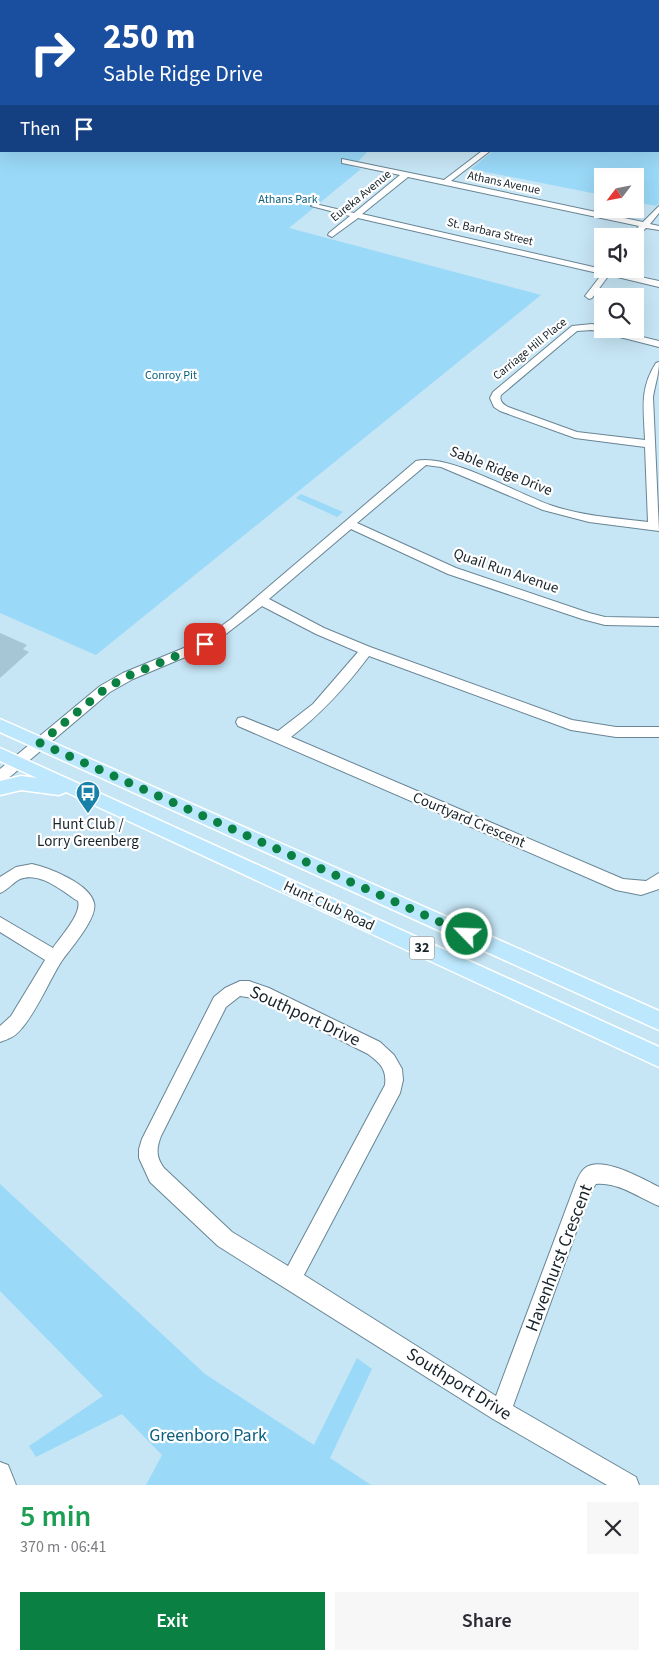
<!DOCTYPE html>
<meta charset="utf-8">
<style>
:root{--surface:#fff;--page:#f7f7f7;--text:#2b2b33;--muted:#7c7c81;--accent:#0b8043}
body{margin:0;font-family:"Source Sans 3",sans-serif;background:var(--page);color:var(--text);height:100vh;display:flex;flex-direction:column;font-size:19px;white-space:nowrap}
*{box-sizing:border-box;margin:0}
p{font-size:16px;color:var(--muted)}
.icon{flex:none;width:28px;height:28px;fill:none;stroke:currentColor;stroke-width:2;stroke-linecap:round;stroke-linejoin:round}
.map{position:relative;height:1485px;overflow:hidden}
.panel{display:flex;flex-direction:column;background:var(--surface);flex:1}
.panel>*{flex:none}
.hud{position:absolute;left:0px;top:0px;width:660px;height:152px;box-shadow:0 5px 20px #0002;background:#1a4fa0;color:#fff;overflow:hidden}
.needle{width:32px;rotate:238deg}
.controls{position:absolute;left:594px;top:168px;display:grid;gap:10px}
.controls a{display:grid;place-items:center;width:50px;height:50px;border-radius:0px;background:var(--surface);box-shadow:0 5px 20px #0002;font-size:25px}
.pin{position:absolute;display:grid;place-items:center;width:42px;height:42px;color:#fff;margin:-21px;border-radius:10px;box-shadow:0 2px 8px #0006}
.me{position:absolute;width:55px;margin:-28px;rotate:294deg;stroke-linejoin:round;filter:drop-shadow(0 0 4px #0008)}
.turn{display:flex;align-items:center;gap:18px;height:105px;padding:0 20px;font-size:22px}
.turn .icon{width:65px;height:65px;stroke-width:2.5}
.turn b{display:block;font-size:35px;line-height:42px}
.then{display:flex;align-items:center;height:48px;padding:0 20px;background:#0003;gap:10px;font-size:19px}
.round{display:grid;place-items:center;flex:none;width:52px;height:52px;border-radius:0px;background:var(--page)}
.overview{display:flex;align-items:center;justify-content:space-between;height:85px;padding:0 20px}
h1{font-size:30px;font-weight:600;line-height:38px;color:#1e9e55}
.cta{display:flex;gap:10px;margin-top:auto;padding:10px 20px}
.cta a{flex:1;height:58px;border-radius:0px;background:var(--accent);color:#fff;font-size:20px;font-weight:600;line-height:58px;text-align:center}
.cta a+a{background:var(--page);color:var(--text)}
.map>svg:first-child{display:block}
.green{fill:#9ad9f8}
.building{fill:#a6c5d5}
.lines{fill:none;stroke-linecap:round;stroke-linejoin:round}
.minor-casing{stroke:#688594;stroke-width:2}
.major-casing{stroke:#fff;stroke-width:3}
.minor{fill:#fff;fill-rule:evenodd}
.major{fill:#bce7fd;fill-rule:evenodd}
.route{stroke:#0b8043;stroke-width:9;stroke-dasharray:0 16.2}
.labels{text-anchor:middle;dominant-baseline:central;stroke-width:4.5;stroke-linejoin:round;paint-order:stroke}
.far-street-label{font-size:12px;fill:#18242a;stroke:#fff}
.far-park-label{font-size:12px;fill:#0d607f;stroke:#fff}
.shield{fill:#fff;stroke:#5d666a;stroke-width:1}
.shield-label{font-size:14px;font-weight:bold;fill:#18242a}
.street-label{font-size:15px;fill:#18242a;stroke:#fff}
.poi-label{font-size:15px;fill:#18242a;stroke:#fff}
.near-street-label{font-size:18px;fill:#18242a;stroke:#fff}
.near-park-label{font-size:18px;fill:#0d607f;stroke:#fff}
</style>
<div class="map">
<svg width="659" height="1485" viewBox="0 0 659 1485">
<rect width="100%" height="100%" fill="#c6e5f5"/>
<path class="green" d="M0 0 283 1H1V151H368L353 167 361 169 289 228 541 295 96 655 0 613Z
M659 132V203L656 206 635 202V176H602V195L471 169 493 151H659Z
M301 494 343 512 337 517 296 498Z
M0 1184 205 1374 314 1445 357 1358 372 1369 330 1458 371 1485H146L162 1455 122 1414 36 1457 29 1446 103 1396 0 1291Z"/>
<path class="building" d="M0 633 27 645 23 649 29 652 0 678Z"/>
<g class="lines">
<defs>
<path id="minor" d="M335 0H348L349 1H336Z
M456 0H469L470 1H457Z
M579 0H592L593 1H580Z
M482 151H490L451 181 643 222 659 206V213L650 224 659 226V230L646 228 635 238V236H631L639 226 408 177 362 214 602 269H614L613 271 659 281V287L609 275 592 298 589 299 585 296 602 274 358 218 332 237 328 235 329 233 350 216 311 206 315 204 354 213 400 175 342 163V159L444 180Z
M592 324 602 327V329H610L659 341V347L592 330 577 331 501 395C499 401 503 404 508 407L577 432 645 440C644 411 639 389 656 363L659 362C659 374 655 385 653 397L659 531 589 522 543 510 441 467 426 465 357 523 456 568 589 613 605 617 659 618V626L605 625 582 619 448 574 351 529 269 599 324 628 370 647 572 720 616 727H659V737H616L571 730 369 656C345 688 322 713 291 737L623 879 646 881 659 873V889L641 895 616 890 238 726 236 722 238 718 243 717 278 731 313 704 358 652 316 634 262 606 209 647 133 679 110 692 5 781 0 783V769L100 686 123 673 201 641 231 619 416 461C448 453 516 493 550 505 581 516 616 518 648 522L645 447 575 438 500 411 494 407 490 398 493 392 572 326Z
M32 864C50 868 90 884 94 903 98 918 70 949 61 962 48 983 38 1009 22 1028 16 1036 9 1039 0 1042V1026L11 1016 45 960 0 932V917L53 948C60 937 82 914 78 901 62 891 40 871 20 879 12 883 8 890 0 893V877L16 867Z
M240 981H249L269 988 380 1042 394 1055 402 1069 403 1080 400 1093 304 1275 496 1396 575 1185C577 1180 580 1172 585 1168 602 1155 643 1179 659 1187V1206C639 1198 619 1182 596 1184L591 1191 513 1406 636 1477 639 1485H607L493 1419 218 1246 150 1182 139 1158V1149L142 1139 214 997 225 988ZM240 996 259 999 368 1054C380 1063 387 1069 385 1085L288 1266 232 1232 164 1168C156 1157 156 1149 161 1136L226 1007Z
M0 1462 8 1465 16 1485H0Z"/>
<path id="major" d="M0 719 659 1011V1030L0 732Z
M0 748 659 1047V1067L66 792 59 795 21 790 0 795V781L21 776 37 778 0 761Z"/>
</defs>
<use href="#minor" class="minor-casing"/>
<use href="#major" class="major-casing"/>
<use href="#minor" class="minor"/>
<use href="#major" class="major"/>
</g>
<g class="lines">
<path class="route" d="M205 644 128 676 105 689 40 743 467 934"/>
</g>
<defs>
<symbol id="bus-pin" viewBox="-11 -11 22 30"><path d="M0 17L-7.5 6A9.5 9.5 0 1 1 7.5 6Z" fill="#1881aa" stroke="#fff"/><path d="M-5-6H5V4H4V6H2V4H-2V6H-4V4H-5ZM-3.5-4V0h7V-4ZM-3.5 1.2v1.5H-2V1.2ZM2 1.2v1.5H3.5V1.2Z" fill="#fff"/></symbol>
</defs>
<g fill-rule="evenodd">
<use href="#bus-pin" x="74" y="779" width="28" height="38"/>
</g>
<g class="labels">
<g class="far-street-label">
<text transform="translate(504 183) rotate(12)">Athans Avenue</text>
<text transform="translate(361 196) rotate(-39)">Eureka Avenue</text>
<text transform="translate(490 232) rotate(13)">St. Barbara Street</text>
<text transform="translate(530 349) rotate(-39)">Carriage Hill Place</text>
</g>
<g class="far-park-label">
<text x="288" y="199">Athans Park</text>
<text x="171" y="375">Conroy Pit</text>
</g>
<rect class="shield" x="409.5" y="936.5" width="25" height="23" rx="4"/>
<g class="shield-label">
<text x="422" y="948">32</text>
</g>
<g class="street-label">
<text transform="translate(501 471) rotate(22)">Sable Ridge Drive</text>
<text transform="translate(506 571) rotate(19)">Quail Run Avenue</text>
<text transform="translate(469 820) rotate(23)">Courtyard Crescent</text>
<text transform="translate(329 906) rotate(25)">Hunt Club Road</text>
</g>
<g class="poi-label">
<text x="88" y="824">Hunt Club /<tspan x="88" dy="17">Lorry Greenberg</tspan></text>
</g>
<g class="near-street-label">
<text transform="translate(305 1016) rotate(25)">Southport Drive</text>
<text transform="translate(559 1258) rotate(-69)">Havenhurst Crescent</text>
<text transform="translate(459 1384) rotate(32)">Southport Drive</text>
</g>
<g class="near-park-label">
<text x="208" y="1435">Greenboro Park</text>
</g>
</g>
</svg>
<div class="controls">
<a><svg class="needle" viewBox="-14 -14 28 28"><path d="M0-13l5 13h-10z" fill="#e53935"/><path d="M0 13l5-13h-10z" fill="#7c7c81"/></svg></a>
<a><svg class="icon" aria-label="sound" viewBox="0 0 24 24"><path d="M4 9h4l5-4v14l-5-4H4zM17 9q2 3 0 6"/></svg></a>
<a><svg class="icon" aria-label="search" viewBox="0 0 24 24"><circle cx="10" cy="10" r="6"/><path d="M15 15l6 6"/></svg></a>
</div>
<div class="pin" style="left:205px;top:644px;background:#d93025"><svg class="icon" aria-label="arrive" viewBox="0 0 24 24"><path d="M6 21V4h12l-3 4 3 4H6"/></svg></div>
<svg class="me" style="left:467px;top:934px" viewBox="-20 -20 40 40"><circle r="17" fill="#0b8043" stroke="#fff" stroke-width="3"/><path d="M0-11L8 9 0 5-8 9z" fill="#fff"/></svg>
<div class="hud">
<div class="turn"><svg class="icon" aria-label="right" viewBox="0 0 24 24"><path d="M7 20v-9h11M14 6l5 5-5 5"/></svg><div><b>250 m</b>Sable Ridge Drive</div></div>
<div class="then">Then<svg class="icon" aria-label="arrive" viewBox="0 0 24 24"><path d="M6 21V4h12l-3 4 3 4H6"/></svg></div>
</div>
</div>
<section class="panel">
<div class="overview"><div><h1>5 min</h1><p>370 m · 06:41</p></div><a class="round"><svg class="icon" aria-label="close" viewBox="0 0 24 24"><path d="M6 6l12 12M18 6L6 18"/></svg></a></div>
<div class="cta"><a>Exit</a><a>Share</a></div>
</section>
